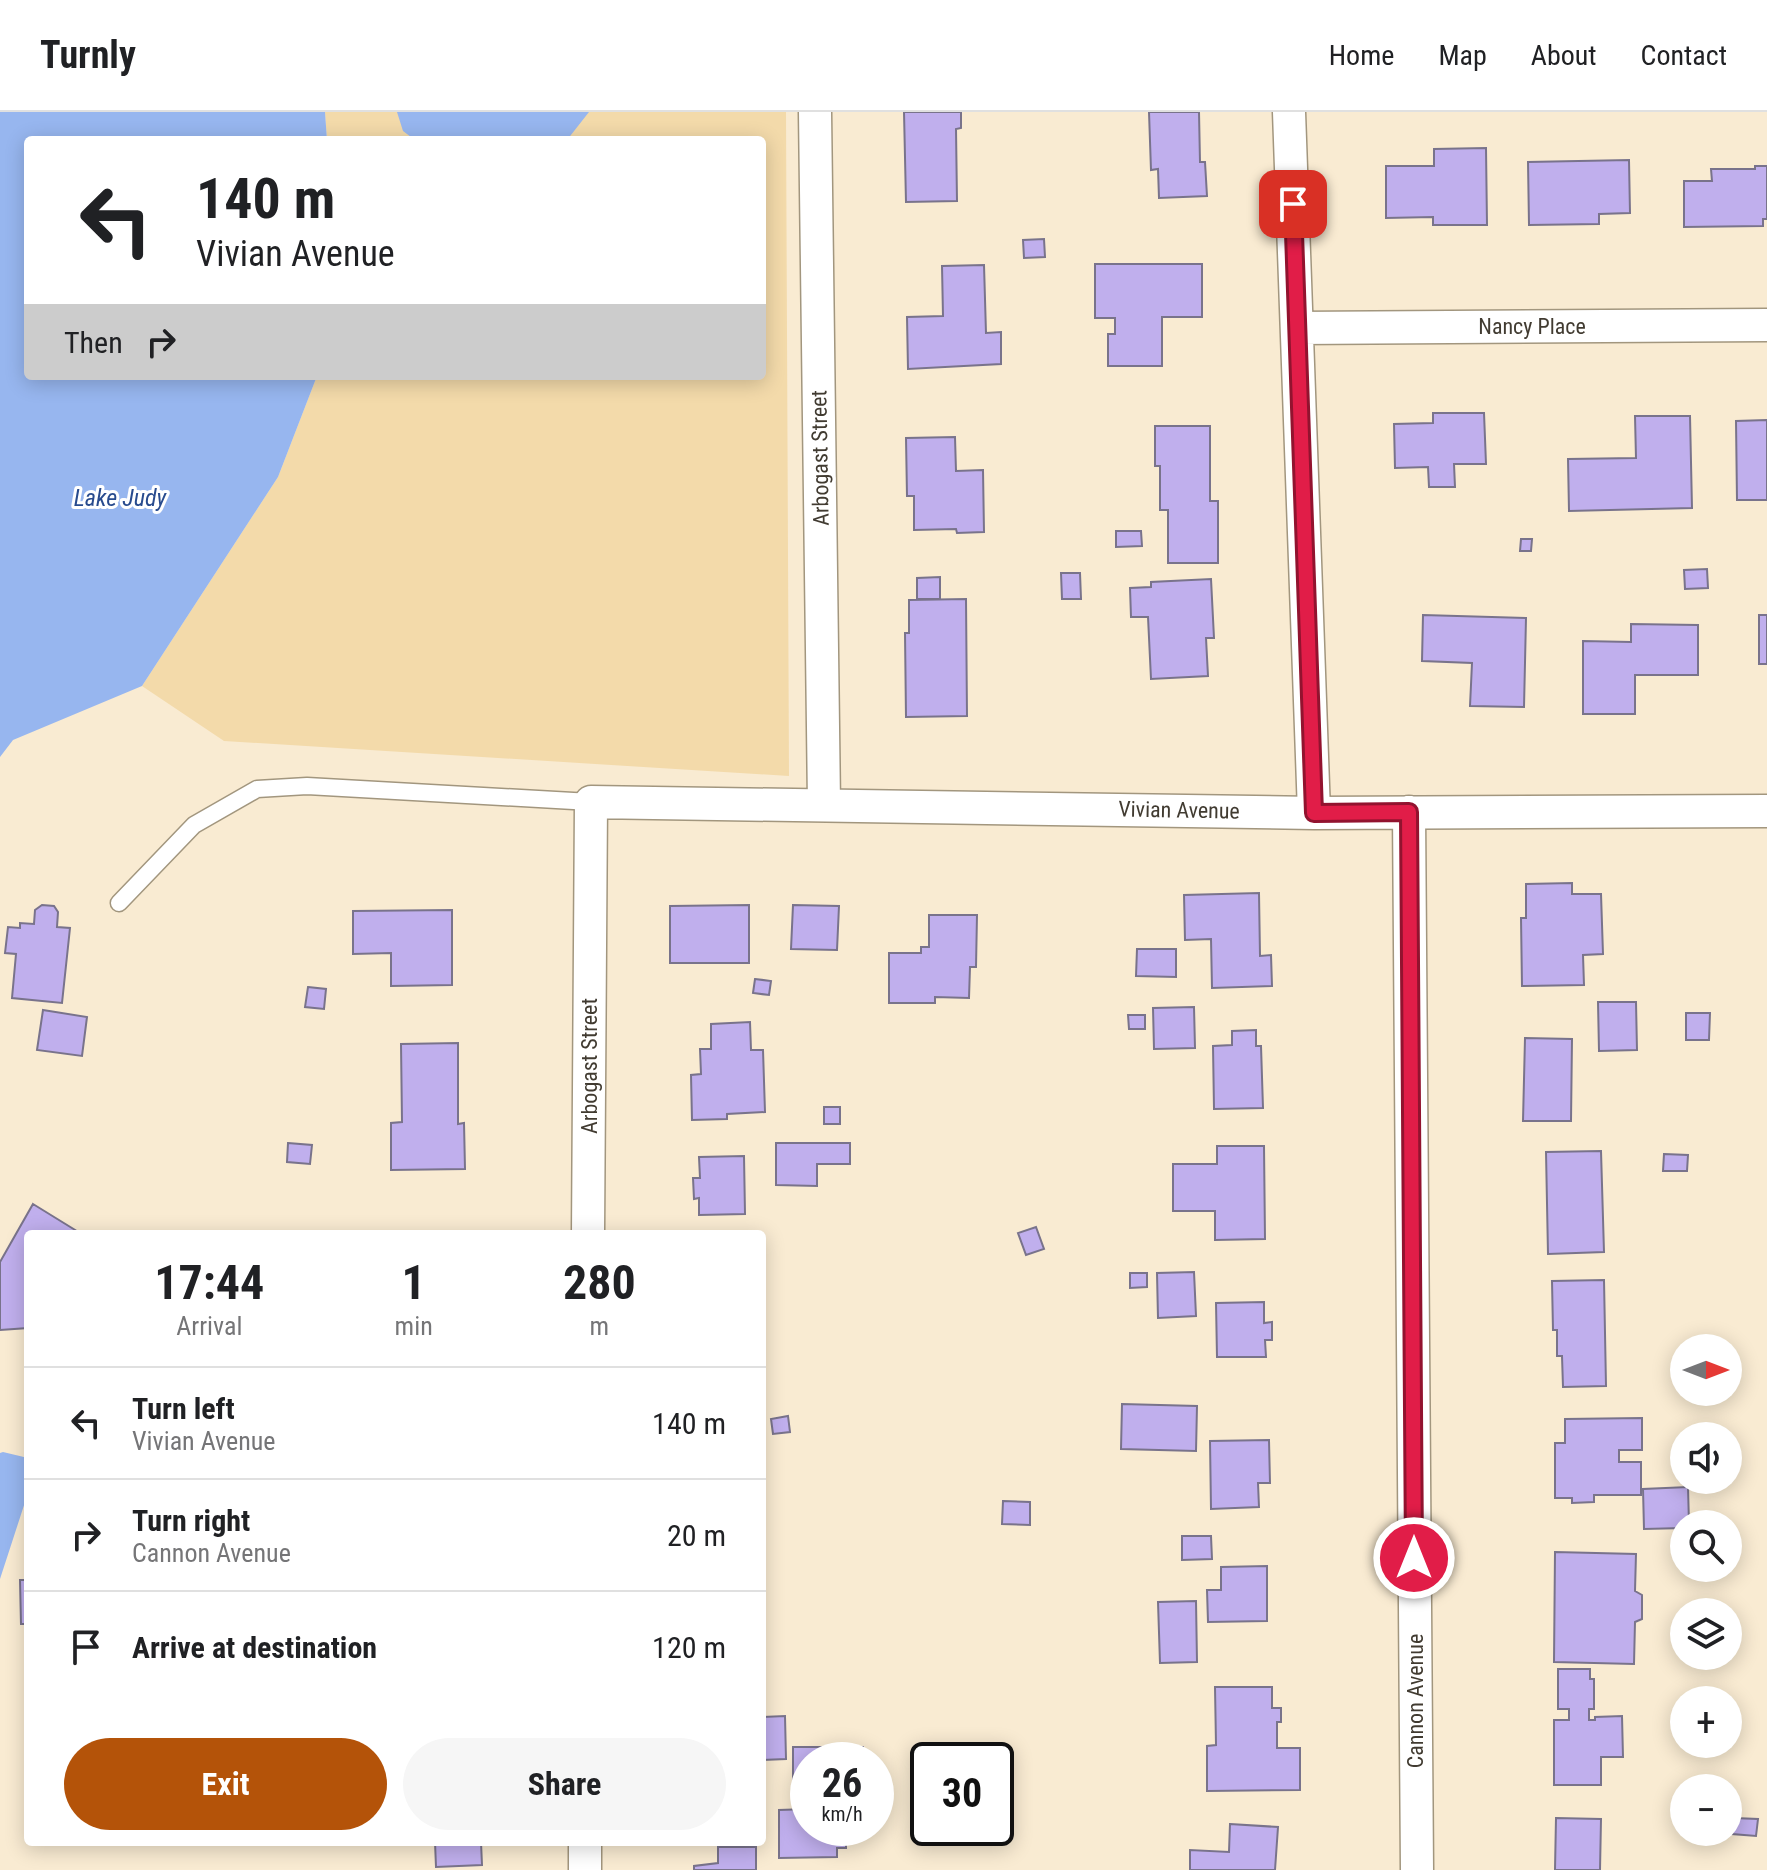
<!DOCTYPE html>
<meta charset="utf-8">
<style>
:root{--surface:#fff;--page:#f6f6f6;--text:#202124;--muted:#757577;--line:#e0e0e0;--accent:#b45309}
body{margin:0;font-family:"Roboto Condensed",sans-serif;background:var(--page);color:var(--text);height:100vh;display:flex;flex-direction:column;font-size:30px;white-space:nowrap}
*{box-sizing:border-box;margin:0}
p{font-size:26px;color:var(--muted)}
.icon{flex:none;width:44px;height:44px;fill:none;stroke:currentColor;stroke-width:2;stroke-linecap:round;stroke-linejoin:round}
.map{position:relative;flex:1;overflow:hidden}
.sheet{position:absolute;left:24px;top:1118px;width:742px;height:616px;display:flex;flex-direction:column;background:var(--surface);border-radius:8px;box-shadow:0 4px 20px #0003}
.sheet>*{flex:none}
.guide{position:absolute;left:24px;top:24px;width:742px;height:244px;border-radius:8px;box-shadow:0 4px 20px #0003;background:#fff;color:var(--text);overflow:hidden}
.needle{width:52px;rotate:90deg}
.tools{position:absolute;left:1670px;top:1222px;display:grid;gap:16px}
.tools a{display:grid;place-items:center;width:72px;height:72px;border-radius:50%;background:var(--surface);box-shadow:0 4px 20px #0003;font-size:40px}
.speed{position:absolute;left:790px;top:1630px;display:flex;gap:16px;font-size:40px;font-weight:700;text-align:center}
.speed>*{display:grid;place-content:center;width:104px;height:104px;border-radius:50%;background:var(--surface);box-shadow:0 4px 20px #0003;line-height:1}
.speed small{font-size:20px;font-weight:400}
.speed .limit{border:4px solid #111;border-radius:12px;background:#fff;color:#111}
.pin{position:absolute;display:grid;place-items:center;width:68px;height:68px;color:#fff;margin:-34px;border-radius:16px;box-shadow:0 4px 12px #0006}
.me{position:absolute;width:88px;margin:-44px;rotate:0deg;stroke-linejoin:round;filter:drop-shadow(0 0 6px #0008)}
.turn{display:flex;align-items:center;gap:28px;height:168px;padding:0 40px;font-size:36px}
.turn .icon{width:104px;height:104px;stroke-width:2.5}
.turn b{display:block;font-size:56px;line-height:68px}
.then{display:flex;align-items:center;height:76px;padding:0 40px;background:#0003;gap:16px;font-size:30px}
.eta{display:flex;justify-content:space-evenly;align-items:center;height:136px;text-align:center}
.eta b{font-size:48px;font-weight:700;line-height:56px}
.action{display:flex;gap:16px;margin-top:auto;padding:16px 40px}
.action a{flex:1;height:92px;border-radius:48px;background:var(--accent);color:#fff;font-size:32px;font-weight:700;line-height:92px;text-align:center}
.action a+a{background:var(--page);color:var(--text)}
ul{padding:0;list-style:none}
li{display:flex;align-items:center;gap:24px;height:112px;padding:0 40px;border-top:2px solid var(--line)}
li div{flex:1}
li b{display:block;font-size:30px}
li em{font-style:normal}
header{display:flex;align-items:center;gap:48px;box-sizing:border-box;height:112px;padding:0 40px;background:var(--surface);border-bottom:2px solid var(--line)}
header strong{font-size:38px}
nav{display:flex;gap:44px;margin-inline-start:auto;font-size:28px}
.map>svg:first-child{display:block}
.green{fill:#f3daaa}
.water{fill:#97b6ef}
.building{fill:#c0afed;stroke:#79738b;stroke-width:2}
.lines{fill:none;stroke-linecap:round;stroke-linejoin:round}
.lane-casing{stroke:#a2967e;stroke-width:19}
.street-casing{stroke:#a2967e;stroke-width:35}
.lane{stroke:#fff;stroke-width:16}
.street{stroke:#fff;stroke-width:32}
.route-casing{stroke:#92132f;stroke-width:20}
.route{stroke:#e11d48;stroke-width:14}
.labels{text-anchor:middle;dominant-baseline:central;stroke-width:6;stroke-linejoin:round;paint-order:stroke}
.street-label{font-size:22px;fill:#413b31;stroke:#fff}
.water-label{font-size:24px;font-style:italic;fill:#284b8e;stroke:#fff}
</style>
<header>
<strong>Turnly</strong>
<nav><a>Home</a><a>Map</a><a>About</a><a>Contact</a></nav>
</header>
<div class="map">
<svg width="1767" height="1758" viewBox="0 0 1767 1758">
<rect width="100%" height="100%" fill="#f9ebd2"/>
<path class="green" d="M325 0H786L789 664 224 629 142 574 278 365 317 264H762V28H327Z"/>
<path class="water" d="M0 0H325L327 28H28V264H317L278 365 142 574 13 628 0 645Z
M397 0H589L567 28H415L403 19Z
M3 1340 28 1346V1381L0 1467V1341Z"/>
<path class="building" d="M904 0H961V16L956 17 957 89 906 90Z
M1149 0H1199L1200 50H1205L1207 84 1159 86 1158 57 1151 58Z
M1486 36 1487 113H1433V105L1386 106V54H1434V37Z
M1629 48 1630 101 1599 102V112L1529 113 1528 50Z
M1755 54H1767V107H1763V114L1684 115V69H1712L1711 57H1755Z
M1044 127 1045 145 1024 146 1023 128Z
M1095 152H1202V205H1162V254H1108V222H1115V206H1095Z
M984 153 986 221 1001 220V252L908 257 907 205 943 204 942 154Z
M1433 301H1484L1486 352H1454L1455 375H1429L1428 355 1395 356 1394 312 1433 311Z
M1635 304H1690L1692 396 1569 399 1568 347 1636 346Z
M1767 308V388H1737L1736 309Z
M1155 314H1210V389H1218V451H1168V398H1160V354H1155Z
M955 325 956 359 983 358 984 420 957 421 956 417 914 418V384H907L906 326Z
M1116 419H1141L1142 434 1116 435Z
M1521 427H1532L1531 439H1520Z
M1707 457 1708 476 1685 477 1684 458Z
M1061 461H1080L1081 487H1062Z
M940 465V487H917V466Z
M1211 467 1214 526H1206L1208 564 1151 567 1148 505H1131L1130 476 1151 475V470Z
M966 487 967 604 906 605 905 521H909V488Z
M1423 503 1526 506 1524 595 1470 594 1472 551 1422 549Z
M1759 503H1767V552H1759Z
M1631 512 1698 513V563H1635V602H1583V529L1631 530Z
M1572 771V782H1601L1603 842 1583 843 1584 873 1522 874 1521 806H1526V772Z
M1259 781 1260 844 1271 843 1272 874 1212 876 1211 827 1185 828 1184 783Z
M42 793 54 794 58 800 57 815 70 816 62 891 12 886 16 842 5 841 8 815 20 816V811L34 812 35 798Z
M749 793V851H670V794Z
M793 793 839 794 837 838 791 837Z
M452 798V873L391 874V841L353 842V799Z
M929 803H977L976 855H970L969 886 935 885V891H889V841H921V835H929Z
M1137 837H1176V865L1136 864Z
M755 867 771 869 769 883 753 881Z
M308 875 326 877 324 897 305 895Z
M1598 890H1636L1637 938 1599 939Z
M1194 895 1195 936 1154 937 1153 896Z
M43 898 87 905 82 944 37 938Z
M1686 901H1710L1709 928H1686Z
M1128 903H1145V917H1129Z
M750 910 751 938H763L765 1000 727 1002V1007L692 1008 691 963 701 962 700 937H711V912Z
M1256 918V934H1261L1263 996 1214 997 1213 934 1232 933V919Z
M1525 926 1572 927 1571 1009H1523Z
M458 931V1012L464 1011 465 1057 391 1058V1011L402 1010 401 932Z
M824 995H840V1012H824Z
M288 1031 312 1033 310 1052 287 1050Z
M776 1031H850V1052H817V1074L776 1073Z
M1217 1034H1264L1265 1127 1215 1128V1099H1173V1052H1217Z
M1601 1039 1604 1140 1548 1142 1546 1040Z
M1664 1042 1688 1043 1687 1059H1663Z
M744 1044 745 1102 699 1103V1086L694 1087 693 1066H700L699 1045Z
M33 1092 80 1121 28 1122V1216L0 1218V1150Z
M1036 1115 1044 1137 1026 1143 1018 1121Z
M1194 1160 1196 1204 1158 1206 1157 1161Z
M1130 1161H1147V1175L1130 1176Z
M1604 1168 1606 1274 1563 1275 1562 1244H1557V1218H1553L1552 1169Z
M1264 1190V1211L1272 1210V1228H1265L1266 1245H1217L1216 1191Z
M1122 1292 1197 1294 1196 1339 1121 1337Z
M788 1304 790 1320 773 1322 771 1307Z
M1642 1306V1338H1619V1350H1641V1383H1594V1390L1572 1391V1386H1555V1331H1565V1307Z
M1269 1328 1270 1371H1258L1259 1395 1211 1397 1210 1329Z
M1688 1375 1689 1412H1684V1416L1644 1417 1643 1377Z
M1003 1389 1030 1390V1413L1002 1412Z
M1182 1424H1211L1212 1447 1182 1448Z
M1555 1440 1636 1442 1635 1479 1642 1483V1507L1635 1510 1634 1552 1554 1550Z
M1267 1454V1509L1208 1510 1207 1478H1221V1455Z
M20 1468H28V1512H21Z
M1196 1489 1197 1550 1160 1551 1158 1490Z
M1558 1557H1590V1567H1594V1597H1589V1608H1595V1605L1622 1604 1623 1645H1601V1673H1554V1608H1569V1597H1558Z
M1215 1575H1272V1596H1281V1610H1277V1636H1300V1678L1207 1679V1634L1216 1633Z
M785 1604 786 1647 762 1648V1605Z
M793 1635H863V1648H808V1670H793Z
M808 1697V1716H846V1736H837V1745L779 1746V1698Z
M1556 1706 1601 1707 1600 1758H1555Z
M1734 1706 1758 1707 1756 1724 1732 1722Z
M1230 1712 1278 1715 1275 1758H1190V1738L1229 1740Z
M435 1730H481L482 1753 436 1755Z
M718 1735H756V1758H694V1754L718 1751Z"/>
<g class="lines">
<defs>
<path id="lane" d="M119 791 194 713 257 677 307 674 591 690"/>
<path id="street" d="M815 0 824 692
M1289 0 1314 701
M1297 216 1767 213
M1409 700 1417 1758
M588 1122 591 690 1314 701 1767 699
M585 1758V1730"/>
</defs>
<use href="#lane" class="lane-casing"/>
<use href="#street" class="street-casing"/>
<use href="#lane" class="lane"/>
<use href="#street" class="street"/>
</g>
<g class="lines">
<defs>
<path id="route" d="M1293 92 1314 701 1409 700 1414 1446"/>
</defs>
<use href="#route" class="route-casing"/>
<use href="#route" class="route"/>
</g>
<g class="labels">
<g class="street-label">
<text x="1532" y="214">Nancy Place</text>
<text transform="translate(820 346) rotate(-91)">Arbogast Street</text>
<text transform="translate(1179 698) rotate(1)">Vivian Avenue</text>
<text transform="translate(589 954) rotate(-90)">Arbogast Street</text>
<text transform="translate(1415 1589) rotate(-90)">Cannon Avenue</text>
</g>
<g class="water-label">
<text x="120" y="386">Lake Judy</text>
</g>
</g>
</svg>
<div class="tools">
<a><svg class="needle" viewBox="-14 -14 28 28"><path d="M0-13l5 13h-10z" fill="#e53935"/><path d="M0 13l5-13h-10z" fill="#757577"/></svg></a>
<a><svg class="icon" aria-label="sound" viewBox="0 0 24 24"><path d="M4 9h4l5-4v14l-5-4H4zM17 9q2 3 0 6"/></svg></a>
<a><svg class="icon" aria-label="search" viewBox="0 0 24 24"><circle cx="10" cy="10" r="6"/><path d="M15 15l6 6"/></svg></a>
<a><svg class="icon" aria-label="layers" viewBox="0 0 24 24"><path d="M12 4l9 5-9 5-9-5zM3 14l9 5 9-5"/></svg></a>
<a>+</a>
<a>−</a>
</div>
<div class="speed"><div>26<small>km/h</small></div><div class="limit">30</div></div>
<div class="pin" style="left:1293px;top:92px;background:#d93025"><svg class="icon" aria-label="arrive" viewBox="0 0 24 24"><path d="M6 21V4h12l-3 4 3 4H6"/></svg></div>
<svg class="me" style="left:1414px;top:1446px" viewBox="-20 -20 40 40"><circle r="17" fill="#e11d48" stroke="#fff" stroke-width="3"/><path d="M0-11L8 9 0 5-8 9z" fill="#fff"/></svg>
<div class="guide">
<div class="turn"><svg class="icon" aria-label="left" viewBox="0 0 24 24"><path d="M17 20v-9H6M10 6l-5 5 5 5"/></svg><div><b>140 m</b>Vivian Avenue</div></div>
<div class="then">Then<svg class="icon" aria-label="right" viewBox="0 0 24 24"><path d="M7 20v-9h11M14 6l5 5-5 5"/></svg></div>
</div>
<section class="sheet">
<div class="eta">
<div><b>17:44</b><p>Arrival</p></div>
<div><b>1</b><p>min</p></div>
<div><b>280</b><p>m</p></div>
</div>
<ul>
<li><svg class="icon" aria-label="left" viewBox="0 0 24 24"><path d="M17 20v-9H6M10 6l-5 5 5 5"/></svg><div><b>Turn left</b><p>Vivian Avenue</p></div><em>140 m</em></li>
<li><svg class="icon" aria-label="right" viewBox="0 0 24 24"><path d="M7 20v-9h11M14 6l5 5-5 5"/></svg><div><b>Turn right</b><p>Cannon Avenue</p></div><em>20 m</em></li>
<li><svg class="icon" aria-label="arrive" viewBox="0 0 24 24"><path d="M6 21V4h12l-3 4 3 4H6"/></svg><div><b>Arrive at destination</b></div><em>120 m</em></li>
</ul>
<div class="action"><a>Exit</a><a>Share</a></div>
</section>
</div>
